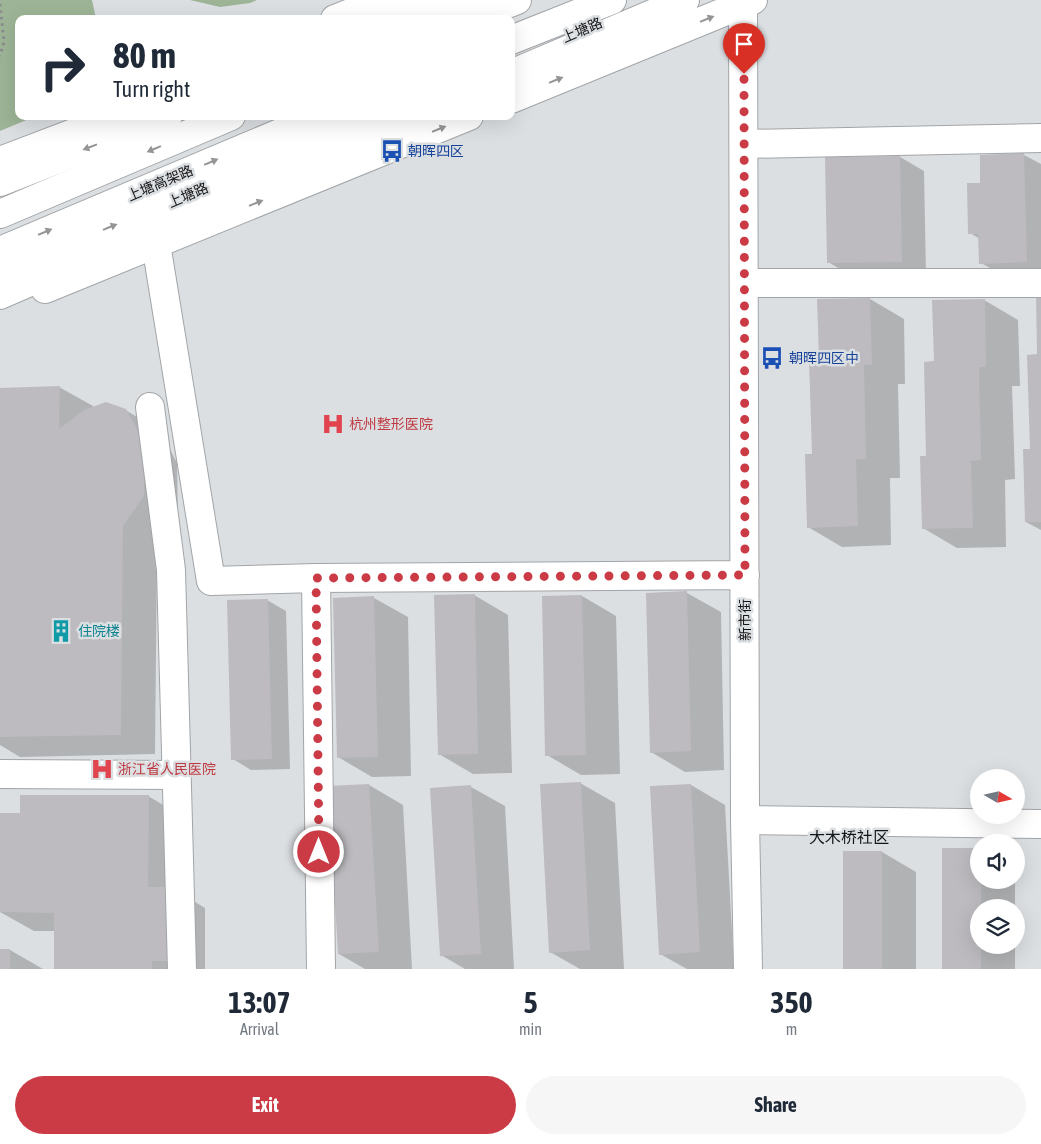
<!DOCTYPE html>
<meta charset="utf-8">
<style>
:root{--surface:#fff;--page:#f6f6f7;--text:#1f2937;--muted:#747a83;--accent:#cb3b45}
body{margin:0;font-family:"Asap Condensed","Noto Sans SC",sans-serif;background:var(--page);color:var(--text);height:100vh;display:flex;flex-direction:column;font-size:19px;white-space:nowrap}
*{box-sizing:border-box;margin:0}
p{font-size:16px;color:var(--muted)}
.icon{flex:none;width:28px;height:28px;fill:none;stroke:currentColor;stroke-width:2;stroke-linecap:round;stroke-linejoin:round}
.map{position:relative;height:969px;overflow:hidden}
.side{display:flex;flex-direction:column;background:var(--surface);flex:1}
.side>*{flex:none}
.banner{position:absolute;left:15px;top:15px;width:500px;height:105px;border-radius:10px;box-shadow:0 5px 20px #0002;background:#fff;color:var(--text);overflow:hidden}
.needle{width:32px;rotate:99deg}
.buttons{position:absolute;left:970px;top:769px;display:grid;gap:10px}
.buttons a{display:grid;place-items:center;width:55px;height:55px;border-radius:50%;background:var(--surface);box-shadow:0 5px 20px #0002;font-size:25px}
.pin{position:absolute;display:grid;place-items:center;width:42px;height:42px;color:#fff;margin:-51px -21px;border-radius:50% 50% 50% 0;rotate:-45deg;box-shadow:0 0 5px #0007}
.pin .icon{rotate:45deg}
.me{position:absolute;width:55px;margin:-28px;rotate:0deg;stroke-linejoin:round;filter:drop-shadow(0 0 4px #0008)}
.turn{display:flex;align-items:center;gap:18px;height:105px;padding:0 15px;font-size:22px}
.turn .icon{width:65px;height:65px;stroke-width:2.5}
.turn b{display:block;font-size:35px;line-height:42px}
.eta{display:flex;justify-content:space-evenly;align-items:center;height:85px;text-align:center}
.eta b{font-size:30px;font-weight:700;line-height:35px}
.action{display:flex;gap:10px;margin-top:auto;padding:10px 15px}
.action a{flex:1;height:58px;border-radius:30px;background:var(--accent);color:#fff;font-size:20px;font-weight:700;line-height:58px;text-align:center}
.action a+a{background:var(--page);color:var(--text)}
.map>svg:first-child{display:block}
.green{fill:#9db496}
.shadow{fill:#0003}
.building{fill:#bdbbbf}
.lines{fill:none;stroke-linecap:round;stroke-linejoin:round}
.minor-casing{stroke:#a2a5a8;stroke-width:30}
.major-casing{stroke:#a2a5a8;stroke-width:30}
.highway-casing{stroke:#a2a5a8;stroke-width:30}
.path{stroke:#898b8d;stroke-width:3;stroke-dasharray:2.5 4;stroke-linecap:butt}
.minor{stroke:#fff;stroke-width:28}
.major{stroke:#fff;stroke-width:28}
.highway{stroke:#fff;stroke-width:28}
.oneway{fill:#959596}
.route{stroke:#cb3b45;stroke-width:9;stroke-dasharray:0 16.2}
.labels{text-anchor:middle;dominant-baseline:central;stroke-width:5;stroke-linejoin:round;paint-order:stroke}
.street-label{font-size:14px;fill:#131415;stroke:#dcdfe2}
.transit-label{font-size:14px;fill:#164399;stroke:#dcdfe2;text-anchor:start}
.health-label{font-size:14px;fill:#be3a42;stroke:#dcdfe2;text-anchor:start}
.culture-label{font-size:14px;fill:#0d838f;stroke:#dcdfe2;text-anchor:start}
.quarter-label{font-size:16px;fill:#131415;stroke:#dcdfe2}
</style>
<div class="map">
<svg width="1041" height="969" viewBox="0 0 1041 969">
<rect width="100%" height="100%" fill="#dcdfe2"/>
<path class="green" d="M0 0H92L96 19H19V116H36L0 131Z
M190 0H257L250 3 220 7Z"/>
<path class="shadow" d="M1024 155 1041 164V272L999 273 981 263 980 239 970 233 982 184 981 156Z
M900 157 924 171 926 275 852 276 828 262 826 158Z
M1041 295V530L1026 522 1038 356Z
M870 299 904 319 905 384H898L900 478H890L891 545 842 547 808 527 813 455Z
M984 300 1018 320 1020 386H1012L1015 479 1005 480 1006 547 957 548 923 528 935 362Z
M59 387 93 406V408L125 410 160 430 177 463 178 516 157 546 155 754 20 757 0 745V390Z
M687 593 721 612 724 770 685 772 651 752Z
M474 595 508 615 512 773 473 774 439 754Z
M582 596 616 616 620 774 581 775 547 755Z
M374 598 408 617 411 776 372 777 338 757Z
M267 600 286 611 290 769 251 770 233 759Z
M580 783 615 803 624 969H580L550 952Z
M369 785 403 805 412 969H365L339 954 330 787Z
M691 785 725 805 734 969H687L660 954Z
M471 787 505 806 514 969H465L441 955 432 789Z
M148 796 182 816V894L205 908V969H55L56 931H34L0 912 21 815Z
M882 852 916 872V969H844Z
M979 880H1015V908H979V945H1015V969H943Z
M0 950H10L43 969H0Z"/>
<path class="building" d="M1024 153 1027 262 979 264 978 234H968L967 183H980V155Z
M900 156 902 262 827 263 825 157Z
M1041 293V522H1025L1023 449H1030L1027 355 1037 354 1036 294Z
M870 298 872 365H864L866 459H856L858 526 807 528 805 454H812L809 360H819L817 299Z
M985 299 986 367H979L981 460 971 461 973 528 922 529 920 456H926L924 362 934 361 932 300Z
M60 386 59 429 84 410 106 402 126 409 144 442V496L123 526 121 735 0 737V388Z
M687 591 691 751 650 753 646 593Z
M475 594 478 754 438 755 434 595Z
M582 595 586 755 545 756 542 596Z
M374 596 378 757 337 758 333 598Z
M268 599 272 759 231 760 227 600Z
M581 782 590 950 549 953 540 784Z
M369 784 379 952 338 954 328 786Z
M691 784 700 952 659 955 650 786Z
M471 785 481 954 440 956 430 788Z
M20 795H149L148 887H171V961H152V969H54V913L0 912V813H20Z
M942 848H979V880H981V908H979V945H981V969H942Z
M843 851H882V969H843Z
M0 949H10V969H0Z"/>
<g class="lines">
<defs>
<path id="minor" d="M743 0 745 820 748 969
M744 144 1041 138
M156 244 211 581 316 578 745 575
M744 283H1041
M150 407 171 570 182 969
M316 578 321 969
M0 774 177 775
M745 820 1041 824"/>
<path id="major" d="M335 19 384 0
M418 19 468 0
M511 99 753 0
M0 182 168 116
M0 271 137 216 375 116
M45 289 469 116"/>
<path id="highway" d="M373 19 422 0
M470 19 517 0
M511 40 612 0
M511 74 685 0
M0 161 118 116
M0 214 231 116
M0 251 320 116
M0 295 412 116"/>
</defs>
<use href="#minor" class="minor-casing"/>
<use href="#major" class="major-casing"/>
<use href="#highway" class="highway-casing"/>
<path class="path" d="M0 4 4 42 0 56"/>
<use href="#minor" class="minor"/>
<use href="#major" class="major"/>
<use href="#highway" class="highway"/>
</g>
<defs><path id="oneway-solid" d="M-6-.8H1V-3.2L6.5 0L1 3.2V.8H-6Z" transform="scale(1.25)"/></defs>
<g class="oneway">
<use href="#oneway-solid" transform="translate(707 19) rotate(-22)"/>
<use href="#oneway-solid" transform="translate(556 80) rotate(-22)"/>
<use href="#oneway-solid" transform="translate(439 129) rotate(-22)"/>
<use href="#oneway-solid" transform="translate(90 147) rotate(159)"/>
<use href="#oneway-solid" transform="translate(154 149) rotate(157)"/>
<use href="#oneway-solid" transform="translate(211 162) rotate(-23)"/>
<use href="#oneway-solid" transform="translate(256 203) rotate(-22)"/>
<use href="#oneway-solid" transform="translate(110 227) rotate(-22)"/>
<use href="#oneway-solid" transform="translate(45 232) rotate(-23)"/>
</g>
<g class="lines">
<path class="route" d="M319 852 316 578 745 575 744 74"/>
</g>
<defs>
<symbol id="bus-bare" viewBox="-9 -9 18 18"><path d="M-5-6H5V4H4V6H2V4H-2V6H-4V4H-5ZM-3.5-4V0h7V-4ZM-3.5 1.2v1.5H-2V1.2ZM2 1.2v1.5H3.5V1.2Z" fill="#1a4fb4" stroke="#dcdfe2" stroke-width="2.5" paint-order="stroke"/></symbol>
<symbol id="hospital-bare" viewBox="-9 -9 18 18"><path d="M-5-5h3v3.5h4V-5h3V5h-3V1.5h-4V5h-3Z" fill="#e0444e" stroke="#dcdfe2" stroke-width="2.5" paint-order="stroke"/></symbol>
<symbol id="building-bare" viewBox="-9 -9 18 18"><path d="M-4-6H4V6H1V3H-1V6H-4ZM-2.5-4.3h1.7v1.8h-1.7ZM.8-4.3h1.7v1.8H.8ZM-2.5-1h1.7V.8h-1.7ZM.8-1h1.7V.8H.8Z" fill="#0f9aa8" stroke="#dcdfe2" stroke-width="2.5" paint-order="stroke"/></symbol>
</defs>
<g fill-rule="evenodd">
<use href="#bus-bare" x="376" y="135" width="32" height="32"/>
<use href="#bus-bare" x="756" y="342" width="32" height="32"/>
<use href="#hospital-bare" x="317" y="408" width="32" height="32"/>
<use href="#building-bare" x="45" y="615" width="32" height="32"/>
<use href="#hospital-bare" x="86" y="753" width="32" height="32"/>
</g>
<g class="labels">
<g class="street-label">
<text transform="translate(582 30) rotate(-23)">上塘路</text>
<text transform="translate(160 183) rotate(-23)">上塘高架路</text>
<text transform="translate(188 195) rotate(-23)">上塘路</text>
<text transform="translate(745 620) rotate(-90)">新市街</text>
</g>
<g class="transit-label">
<text x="408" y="151">朝晖四区</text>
<text x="789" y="358">朝晖四区中</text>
</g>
<g class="health-label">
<text x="349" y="424">杭州整形医院</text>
<text x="118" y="769">浙江省人民医院</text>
</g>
<g class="culture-label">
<text x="78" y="631">住院楼</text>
</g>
<g class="quarter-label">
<text x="849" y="837">大木桥社区</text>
</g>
</g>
</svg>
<div class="buttons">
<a><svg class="needle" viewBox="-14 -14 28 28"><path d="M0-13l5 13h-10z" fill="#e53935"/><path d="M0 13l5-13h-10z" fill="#747a83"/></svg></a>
<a><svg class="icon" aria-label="sound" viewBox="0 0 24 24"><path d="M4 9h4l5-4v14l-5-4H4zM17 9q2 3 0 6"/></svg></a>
<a><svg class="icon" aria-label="layers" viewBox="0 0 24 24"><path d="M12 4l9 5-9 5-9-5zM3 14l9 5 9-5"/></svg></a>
</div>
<div class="pin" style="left:744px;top:74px;background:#d93025"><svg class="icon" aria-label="arrive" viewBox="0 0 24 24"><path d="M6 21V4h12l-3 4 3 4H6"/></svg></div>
<svg class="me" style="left:319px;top:852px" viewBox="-20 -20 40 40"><circle r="17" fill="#cb3b45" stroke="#fff" stroke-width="3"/><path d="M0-11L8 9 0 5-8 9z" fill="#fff"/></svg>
<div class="banner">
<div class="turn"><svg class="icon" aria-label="right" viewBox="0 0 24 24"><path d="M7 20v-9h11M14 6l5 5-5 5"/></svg><div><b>80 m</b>Turn right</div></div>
</div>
</div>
<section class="side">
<div class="eta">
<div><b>13:07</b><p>Arrival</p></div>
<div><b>5</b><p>min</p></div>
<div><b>350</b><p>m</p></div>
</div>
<div class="action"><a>Exit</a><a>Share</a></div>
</section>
